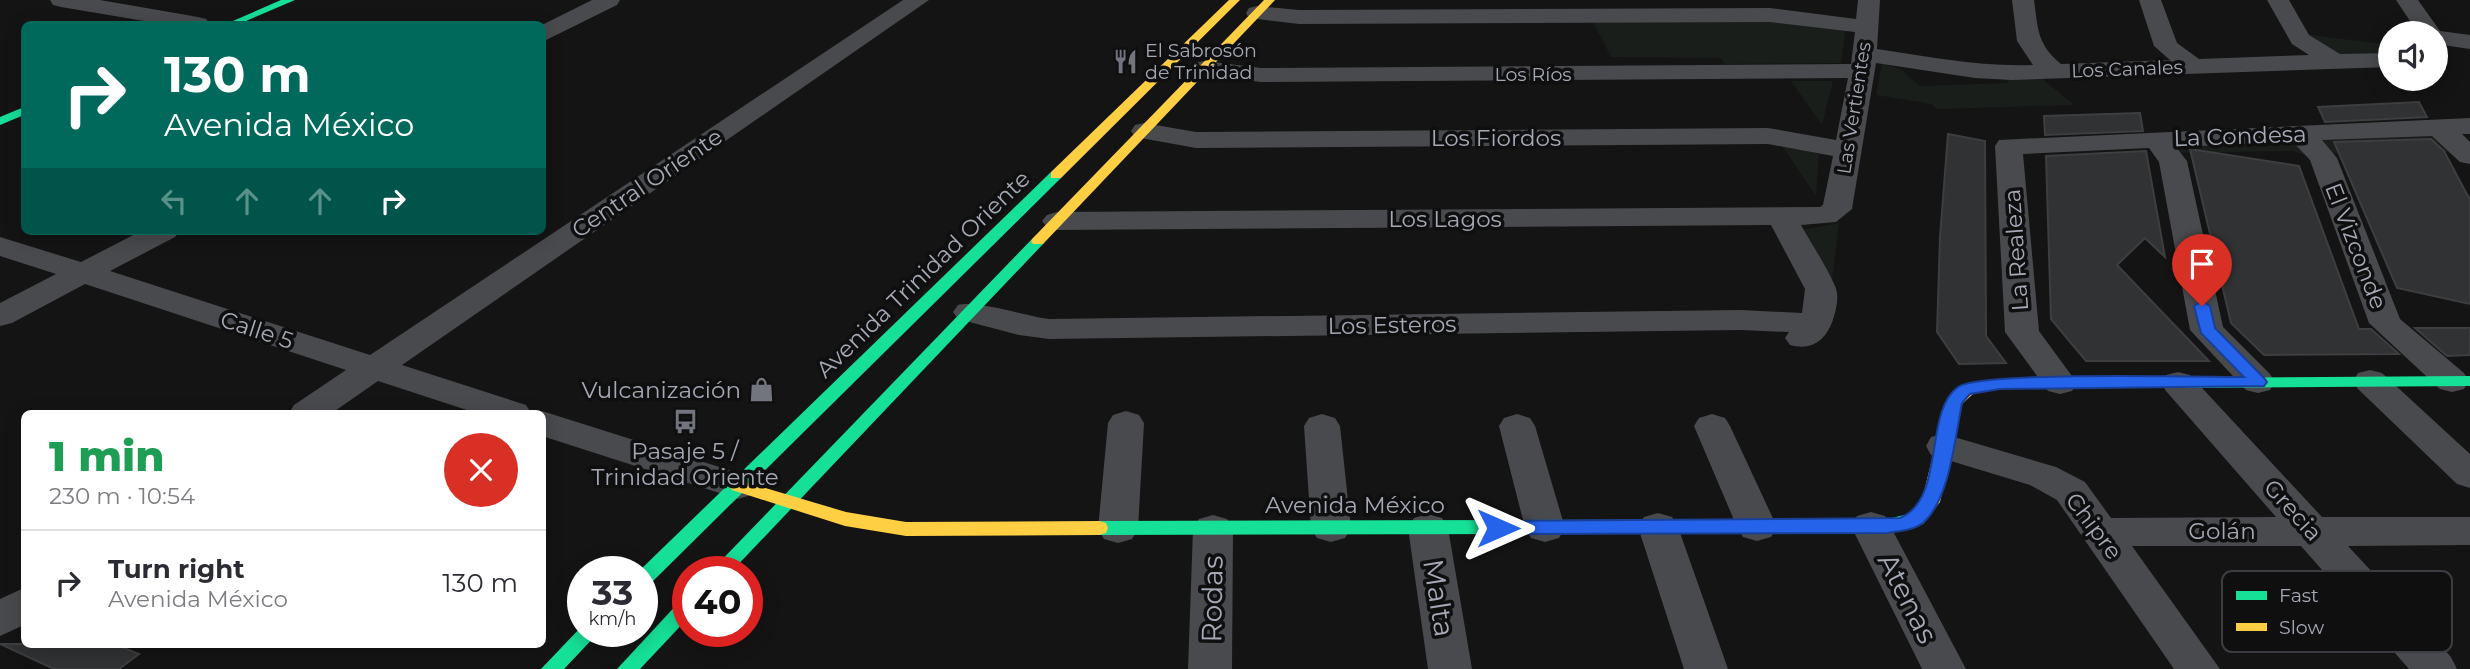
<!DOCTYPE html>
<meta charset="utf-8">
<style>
:root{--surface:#fff;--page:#f7f7f7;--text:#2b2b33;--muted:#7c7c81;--line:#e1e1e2}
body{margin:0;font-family:Montserrat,sans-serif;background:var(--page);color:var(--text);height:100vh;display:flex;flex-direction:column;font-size:26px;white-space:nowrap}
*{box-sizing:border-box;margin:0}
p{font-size:23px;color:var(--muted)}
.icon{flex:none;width:38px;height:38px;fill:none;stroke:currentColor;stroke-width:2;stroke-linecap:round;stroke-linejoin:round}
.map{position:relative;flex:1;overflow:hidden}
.panel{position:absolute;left:21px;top:410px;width:525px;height:238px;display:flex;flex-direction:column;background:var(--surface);border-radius:10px;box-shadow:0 4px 18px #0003}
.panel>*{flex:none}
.top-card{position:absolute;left:21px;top:21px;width:525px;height:214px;border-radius:10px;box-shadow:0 4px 18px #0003;background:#00695c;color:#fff;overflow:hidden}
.fabs{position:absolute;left:2378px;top:21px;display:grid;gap:14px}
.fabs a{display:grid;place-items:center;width:70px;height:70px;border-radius:50%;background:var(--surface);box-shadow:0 4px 18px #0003;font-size:35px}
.speed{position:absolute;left:567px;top:556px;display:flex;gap:14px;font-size:35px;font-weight:700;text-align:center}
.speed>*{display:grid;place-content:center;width:91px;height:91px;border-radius:50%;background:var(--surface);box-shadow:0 4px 18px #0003;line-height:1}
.speed small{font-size:18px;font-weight:400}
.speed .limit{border:10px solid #d22;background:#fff;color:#111}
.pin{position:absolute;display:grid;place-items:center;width:60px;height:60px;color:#fff;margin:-72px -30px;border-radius:50% 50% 50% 0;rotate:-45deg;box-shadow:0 0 7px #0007}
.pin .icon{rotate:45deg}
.me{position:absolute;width:77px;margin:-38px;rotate:90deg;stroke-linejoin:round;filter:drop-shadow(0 0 5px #0008)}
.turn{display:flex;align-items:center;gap:24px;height:147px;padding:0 28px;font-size:32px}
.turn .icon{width:91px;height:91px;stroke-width:2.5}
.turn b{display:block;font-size:49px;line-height:60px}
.lanes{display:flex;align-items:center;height:66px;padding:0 28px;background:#0003;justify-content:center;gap:35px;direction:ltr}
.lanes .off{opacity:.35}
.round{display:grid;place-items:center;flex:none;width:74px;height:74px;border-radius:37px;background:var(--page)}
.headline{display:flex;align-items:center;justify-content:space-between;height:119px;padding:0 28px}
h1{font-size:42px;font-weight:800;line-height:52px;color:#1e9e55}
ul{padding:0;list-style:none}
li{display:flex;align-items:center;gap:21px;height:105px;padding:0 28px;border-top:2px solid var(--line)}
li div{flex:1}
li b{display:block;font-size:26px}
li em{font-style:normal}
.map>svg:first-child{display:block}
.green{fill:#191e1a}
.building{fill:#313234;stroke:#3d3e40;stroke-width:2}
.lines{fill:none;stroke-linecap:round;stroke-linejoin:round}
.street{fill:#494a4d;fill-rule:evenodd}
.fast{fill:#16e098;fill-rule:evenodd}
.slow{fill:#ffcf43;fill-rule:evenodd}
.route{fill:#2563eb;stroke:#184099;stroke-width:2}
.labels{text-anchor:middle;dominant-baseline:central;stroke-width:7;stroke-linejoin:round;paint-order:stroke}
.far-poi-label{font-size:19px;fill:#a5a9b5;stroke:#0f0f10;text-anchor:start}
.far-street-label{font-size:19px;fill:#a5a9b5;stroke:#0f0f10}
.street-label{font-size:23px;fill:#a5a9b5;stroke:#0f0f10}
.poi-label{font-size:23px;fill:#a5a9b5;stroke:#0f0f10;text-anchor:end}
.near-street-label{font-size:28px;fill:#a5a9b5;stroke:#0f0f10}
.key{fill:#0f0f10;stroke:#3c3d42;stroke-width:2}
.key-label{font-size:19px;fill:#a5a9b5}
</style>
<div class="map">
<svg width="2470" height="669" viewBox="0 0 2470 669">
<rect width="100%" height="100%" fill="#141414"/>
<path class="green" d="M1789 21 1846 27 1841 63 1725 64 1721 58 1611 57 1593 22Z
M2304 34 2390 45V57L2346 58Z
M1882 64 1901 69 1919 86 2009 83 2003 76 2038 75 2074 105 1937 109 1932 104 1876 95Z
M1791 81H1833L1822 125Z
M2431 131 2465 158 2436 149 2325 154 2316 134Z
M2168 142H2301L2317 159 2293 151 2180 153Z
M1780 143 1819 154 1816 196Z
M1839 223 1832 282 1802 230Z"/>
<path class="building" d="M2419 102 2427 117 2325 122 2318 107Z
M2140 113 2143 131 2045 135 2044 116Z
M1948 134 1985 141 1986 336 2006 363 1959 364 1937 332 1940 237Z
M2431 139 2444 151 2470 200V304L2397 288 2334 142Z
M2190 149 2299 166 2359 329H2371L2399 354 2264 355 2231 323Z
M2146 151 2165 257 2145 238 2117 265 2209 361H2086L2051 319 2046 156Z
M2415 328H2470V355L2447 356Z
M0 644H114L139 654 119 669H54Z"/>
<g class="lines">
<path class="street" d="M50 0H100L198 17 206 19 210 24H162L61 7 53 5Z
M592 0H620L617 5 542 42V25Z
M903 0H929L402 365 526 405 531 413H476L378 381 332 413H289L294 405 346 370 85 284 12 323 0 326V303L56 274 0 256V237L81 262 141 231H179L175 237 110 271 370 355Z
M1858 0H1880L1877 49C1929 57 1981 67 2033 65L2017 41 2012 0H2034C2038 29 2037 44 2061 64L2170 60 2154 46 2139 0H2161L2177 43 2199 59 2309 55 2292 44 2267 0H2289L2309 35 2340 54 2390 53V67L2012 80 1975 78 1876 63 1852 209 1836 222 1801 225C1812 245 1826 265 1835 286 1839 295 1837 304 1835 313 1829 336 1816 352 1790 345L1785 338 1789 332 1741 330 1049 339 1019 335 958 319 953 312 958 305C977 300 1025 316 1049 319L1741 310 1802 313 1805 289 1771 225 1057 230 1047 227 1042 221 1047 215 1057 212 1820 207 1823 205 1833 156 1768 144 1196 148 1135 137 1131 131 1135 125 1144 123 1196 132 1768 128 1836 140 1848 78 1261 82 1204 75 1195 73 1192 68 1195 63 1204 61 1261 68 1851 64 1855 32 1770 22 1299 24 1249 18 1246 13 1249 8 1257 6 1299 10 1770 8 1856 19Z
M2396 0H2418L2440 31 2470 35V49L2436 44V33H2418Z
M2470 118V134H2462L2470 142V164L2460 162 2432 136 2322 140 2337 158 2400 319 2464 373 2469 381 2464 389 2452 392 2440 389 2369 323 2310 160 2293 142 2176 147 2187 161 2223 327 2270 374 2275 382 2270 390 2258 393 2246 390 2190 330 2159 162 2149 148 2023 154 2039 331 2077 383 2072 391 2060 394 2048 391 2005 332 1995 146 1999 140Z
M2370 370 2382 373 2470 454V488L2457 484 2358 389 2353 381 2358 373Z
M2178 372 2190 375 2322 517H2470V545L2348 546 2451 657 2457 669H2409L2301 546H2132L2220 669H2174L2057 500 2030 485 1931 455 1926 446 1931 437 1944 434 2056 467 2085 482 2111 518 2276 517 2166 391 2161 383 2166 375Z
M542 411 751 477 757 486 751 495 738 499 542 436V413H535Z
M1126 411 1139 415 1144 423 1138 529 1132 539 1118 543 1104 539 1098 529 1108 423 1113 415Z
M1322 414 1335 418 1340 426 1351 528 1345 538 1331 542 1317 538 1311 528 1304 426 1309 418Z
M1517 414 1530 418 1535 426 1565 528 1559 538 1545 542 1531 538 1525 528 1499 426 1504 418Z
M1712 414 1725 418 1730 426 1777 527 1771 537 1757 541 1743 537 1737 527 1694 426 1699 418Z
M1871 512 1885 516 1966 669H1922L1851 526 1857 516Z
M1658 513 1672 517 1678 527 1728 669H1684L1638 527 1644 517Z
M1428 514 1442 518 1448 528 1472 669H1428L1408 528 1414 518Z
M1213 515 1227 519 1233 529 1232 669H1188L1193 529 1199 519Z
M24 588V625L0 636V599Z"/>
<path class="fast" d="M281 0H295L239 24H226Z
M24 107V115L0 125V117Z
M1056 171 1061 172V178L649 585 642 587V572H638L1051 172Z
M1038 237 1043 238 1045 241 1043 244 731 572H710L1033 238Z
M2470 376V386L2171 388 2163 383 2171 378Z
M1916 512 1923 514 1925 519 1923 524 1888 533 1099 535 1092 533 1090 528 1092 523 1099 521 1888 519Z
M688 598V618L640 669H617L681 600Z
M582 626 583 632H599L564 669H541Z"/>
<path class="slow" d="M1229 0H1240L1061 178H1051V172Z
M1264 0H1275L1043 244H1033L1031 241 1033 238Z
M2171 378 2177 379 2179 383 2177 387 2000 389 1973 394 1962 404 1940 502 1923 524H1909L1907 519 1922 500 1946 402 1962 386 2000 379Z
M738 480 846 512 906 522 1099 521 1106 523 1108 528 1106 533 1099 535 906 536 845 526 732 490 729 486 732 482Z"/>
</g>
<path class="route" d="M2202 301 2210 306 2215 328 2264 378 2267 382 2264 386 2000 389 1970 394 1962 403C1955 437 1950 498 1924 522 1915 530 1900 531 1888 533L1498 534 1491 532 1489 528 1491 523 1498 521 1900 518C1946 499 1923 412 1958 387 1980 371 2202 377 2244 377L2201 333 2194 306Z"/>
<defs>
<symbol id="restaurant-bare" viewBox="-9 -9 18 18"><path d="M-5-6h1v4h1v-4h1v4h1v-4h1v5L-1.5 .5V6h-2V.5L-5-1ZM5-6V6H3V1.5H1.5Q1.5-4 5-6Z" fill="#72757d" stroke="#0f0f10" stroke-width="2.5" paint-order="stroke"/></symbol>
<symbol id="shop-bare" viewBox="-9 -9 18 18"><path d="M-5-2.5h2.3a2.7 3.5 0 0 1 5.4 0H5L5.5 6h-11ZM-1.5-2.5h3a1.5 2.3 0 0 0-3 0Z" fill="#72757d" stroke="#0f0f10" stroke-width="2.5" paint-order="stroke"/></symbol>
<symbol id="bus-bare" viewBox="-9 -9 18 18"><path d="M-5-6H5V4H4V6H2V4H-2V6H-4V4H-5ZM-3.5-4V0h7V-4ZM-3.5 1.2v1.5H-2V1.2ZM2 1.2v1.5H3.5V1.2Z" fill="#72757d" stroke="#0f0f10" stroke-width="2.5" paint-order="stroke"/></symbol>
</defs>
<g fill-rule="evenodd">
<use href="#restaurant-bare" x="1108" y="44" width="35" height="35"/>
<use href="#shop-bare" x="744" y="372" width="35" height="35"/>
<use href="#bus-bare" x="668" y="404" width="35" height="35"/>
</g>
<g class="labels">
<g class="far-poi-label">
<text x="1145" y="50">El Sabrosón<tspan x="1145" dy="22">de Trinidad</tspan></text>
</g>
<g class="far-street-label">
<text transform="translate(2127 69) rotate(-2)">Los Canales</text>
<text x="1533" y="74">Los Ríos</text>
<text transform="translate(1854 108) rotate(-81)">Las Vertientes</text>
</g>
<g class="street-label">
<text transform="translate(2240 136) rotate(-2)">La Condesa</text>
<text x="1496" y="138">Los Fiordos</text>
<text transform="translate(647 183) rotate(-34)">Central Oriente</text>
<text x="1445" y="219">Los Lagos</text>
<text transform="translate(2356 246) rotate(69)">El Vizconde</text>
<text transform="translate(2016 250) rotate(-94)">La Realeza</text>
<text transform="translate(923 274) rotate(-44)">Avenida Trinidad Oriente</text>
<text transform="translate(1392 325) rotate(-1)">Los Esteros</text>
<text transform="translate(257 330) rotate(18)">Calle 5</text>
<text x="1355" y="505">Avenida México</text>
<text transform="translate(2293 510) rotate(48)">Grecia</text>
<text transform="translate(2094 526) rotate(53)">Chipre</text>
<text x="2222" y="531">Golán</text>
</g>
<g class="poi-label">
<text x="741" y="390">Vulcanización</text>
<text x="685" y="451" text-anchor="middle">Pasaje 5 /<tspan x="685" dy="26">Trinidad Oriente</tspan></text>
</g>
<g class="near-street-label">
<text transform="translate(1439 598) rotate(81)">Malta</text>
<text transform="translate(1908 598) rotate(63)">Atenas</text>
<text transform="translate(1212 599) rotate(-89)">Rodas</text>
</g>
</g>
<rect x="2222" y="571" width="230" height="81" rx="10" class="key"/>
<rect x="2236" y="591" width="31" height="9" fill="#16e098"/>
<rect x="2236" y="623" width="31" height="8" fill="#ffcf43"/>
<g class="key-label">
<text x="2279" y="602">Fast</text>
<text x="2279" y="634">Slow</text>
</g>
</svg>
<div class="fabs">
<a><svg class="icon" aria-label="sound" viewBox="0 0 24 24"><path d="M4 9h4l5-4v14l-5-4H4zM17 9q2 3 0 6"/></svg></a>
</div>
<div class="speed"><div>33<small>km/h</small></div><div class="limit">40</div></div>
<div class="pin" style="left:2202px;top:306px;background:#d93025"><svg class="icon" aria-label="arrive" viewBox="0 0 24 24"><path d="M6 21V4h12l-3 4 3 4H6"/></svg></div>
<svg class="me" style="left:1498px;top:528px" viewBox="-20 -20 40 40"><path d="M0-17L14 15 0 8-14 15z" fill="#2563eb" stroke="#fff" stroke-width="4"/></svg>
<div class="top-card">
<div class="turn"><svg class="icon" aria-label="right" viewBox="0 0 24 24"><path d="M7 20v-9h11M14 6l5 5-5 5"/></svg><div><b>130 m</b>Avenida México</div></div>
<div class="lanes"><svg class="icon off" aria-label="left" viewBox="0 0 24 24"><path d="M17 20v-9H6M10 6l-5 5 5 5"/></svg><svg class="icon off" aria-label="ahead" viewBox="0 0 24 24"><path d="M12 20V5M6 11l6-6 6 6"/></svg><svg class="icon off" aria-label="ahead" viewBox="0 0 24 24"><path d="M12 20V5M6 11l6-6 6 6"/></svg><svg class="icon" aria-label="right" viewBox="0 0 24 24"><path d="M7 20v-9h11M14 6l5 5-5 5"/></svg></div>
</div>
<section class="panel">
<div class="headline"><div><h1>1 min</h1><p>230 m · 10:54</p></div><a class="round" style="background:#d93025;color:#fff"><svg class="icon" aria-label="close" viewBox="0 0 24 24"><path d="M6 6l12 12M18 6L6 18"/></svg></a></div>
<ul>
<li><svg class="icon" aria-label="right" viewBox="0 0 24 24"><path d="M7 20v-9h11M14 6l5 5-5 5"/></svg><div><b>Turn right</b><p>Avenida México</p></div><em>130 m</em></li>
</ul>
</section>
</div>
